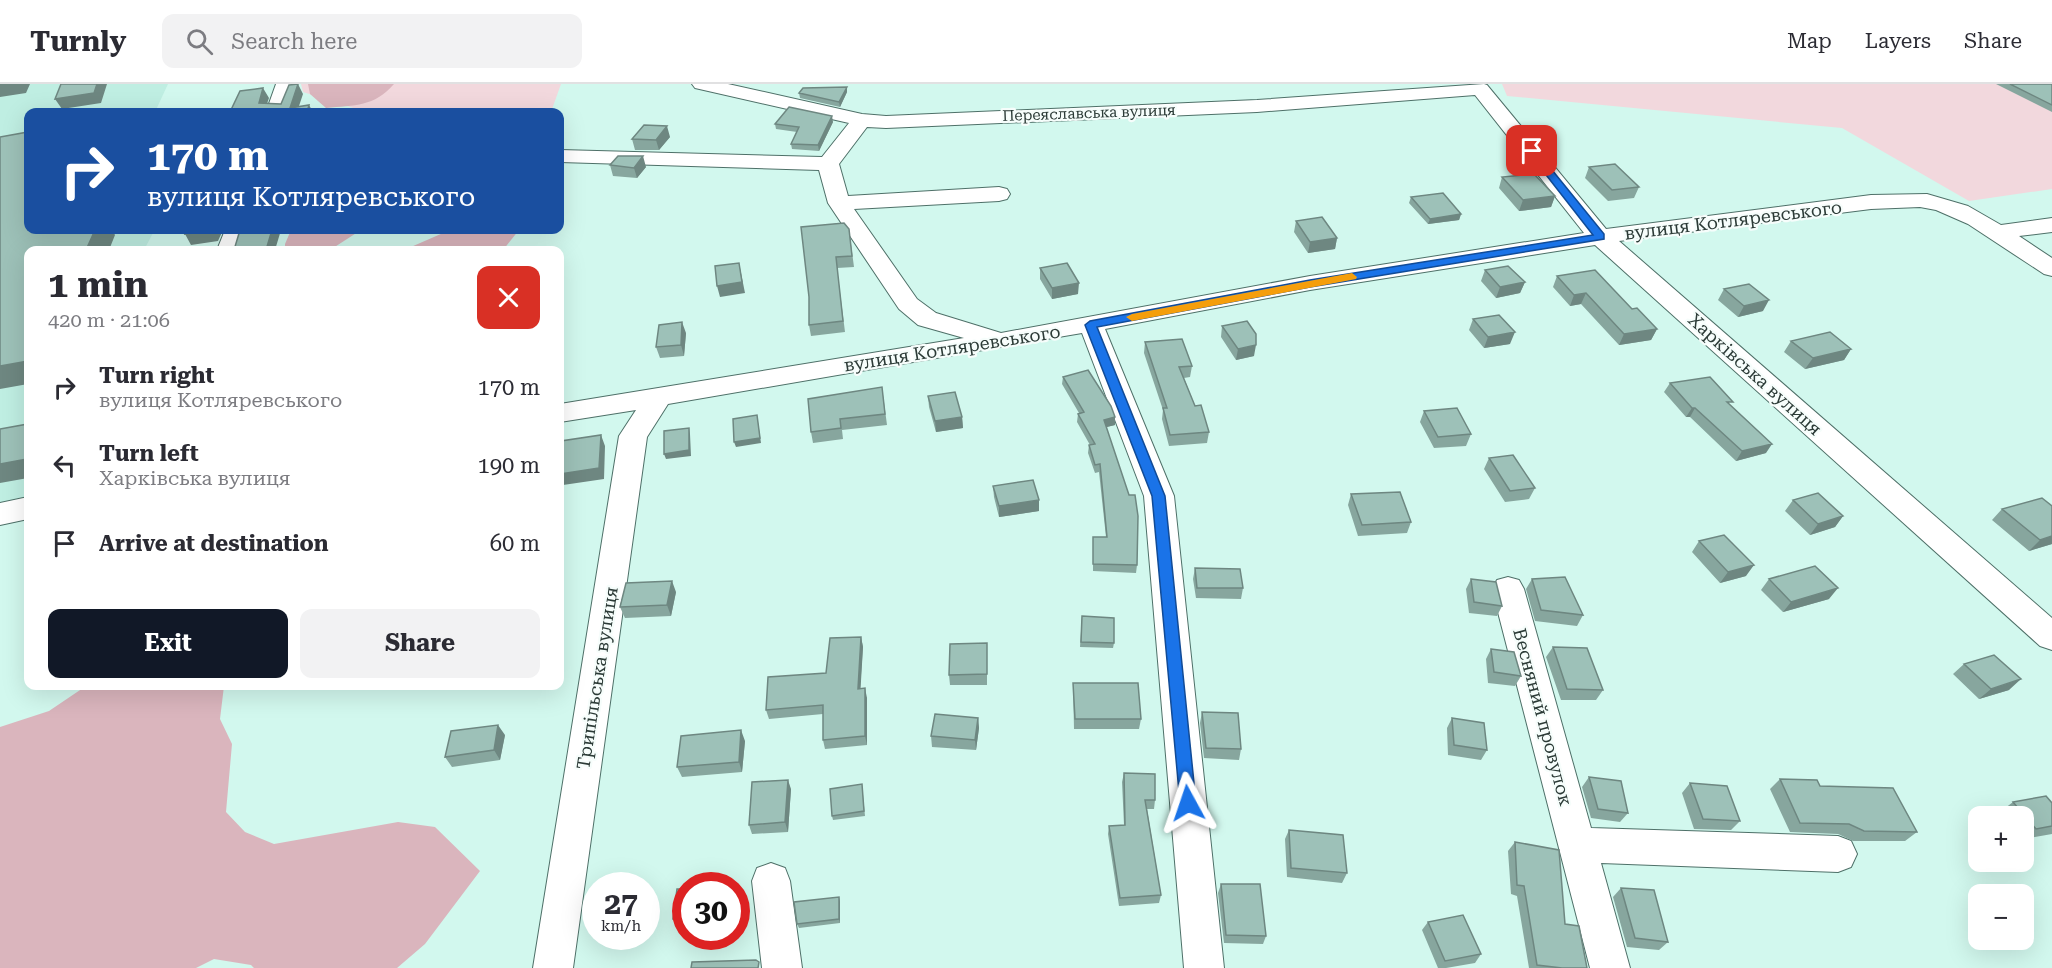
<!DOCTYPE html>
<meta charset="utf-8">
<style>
:root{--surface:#fff;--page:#f2f2f3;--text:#2b2b33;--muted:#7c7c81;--line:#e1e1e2;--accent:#111827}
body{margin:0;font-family:"Roboto Serif",serif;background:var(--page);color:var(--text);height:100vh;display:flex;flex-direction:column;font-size:22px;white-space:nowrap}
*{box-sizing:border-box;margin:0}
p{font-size:20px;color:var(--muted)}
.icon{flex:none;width:33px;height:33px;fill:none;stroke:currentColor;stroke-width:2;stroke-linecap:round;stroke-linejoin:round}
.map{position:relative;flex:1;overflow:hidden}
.sheet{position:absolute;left:24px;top:162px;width:540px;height:444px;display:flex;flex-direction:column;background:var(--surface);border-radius:12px;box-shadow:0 6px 24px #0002}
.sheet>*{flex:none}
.hud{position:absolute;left:24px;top:24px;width:540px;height:126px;border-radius:12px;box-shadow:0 6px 24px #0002;background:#1a4fa0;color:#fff;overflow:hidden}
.buttons{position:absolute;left:1968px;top:722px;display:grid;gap:12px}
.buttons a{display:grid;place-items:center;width:66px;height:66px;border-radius:12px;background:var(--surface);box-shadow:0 6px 24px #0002;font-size:30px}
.speed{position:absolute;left:582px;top:788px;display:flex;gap:12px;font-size:30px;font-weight:700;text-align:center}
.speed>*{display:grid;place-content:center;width:78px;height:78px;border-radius:50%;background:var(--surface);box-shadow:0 6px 24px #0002;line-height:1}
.speed small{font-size:15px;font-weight:400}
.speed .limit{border:9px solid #d22;background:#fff;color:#111}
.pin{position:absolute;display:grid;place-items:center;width:51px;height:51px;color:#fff;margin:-26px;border-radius:12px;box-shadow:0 3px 9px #0006}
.me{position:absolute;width:66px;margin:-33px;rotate:355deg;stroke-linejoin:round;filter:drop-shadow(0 0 4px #0008)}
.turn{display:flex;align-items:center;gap:21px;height:126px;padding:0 24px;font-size:27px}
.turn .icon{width:78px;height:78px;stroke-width:2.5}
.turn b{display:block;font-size:42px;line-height:51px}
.round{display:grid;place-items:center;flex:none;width:63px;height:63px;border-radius:12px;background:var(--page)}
.summary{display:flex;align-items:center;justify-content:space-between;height:102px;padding:0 24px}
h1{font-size:36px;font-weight:700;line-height:45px}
.primary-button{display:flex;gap:12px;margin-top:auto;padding:12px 24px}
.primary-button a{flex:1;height:69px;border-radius:12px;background:var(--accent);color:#fff;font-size:24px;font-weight:700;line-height:69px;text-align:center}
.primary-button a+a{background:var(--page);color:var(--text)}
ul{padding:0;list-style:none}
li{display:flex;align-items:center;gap:18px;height:78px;padding:0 24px}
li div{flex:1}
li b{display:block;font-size:22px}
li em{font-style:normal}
header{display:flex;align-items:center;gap:36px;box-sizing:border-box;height:84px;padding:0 30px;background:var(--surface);border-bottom:2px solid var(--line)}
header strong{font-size:28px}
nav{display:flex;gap:33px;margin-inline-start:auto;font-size:21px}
.search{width:420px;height:54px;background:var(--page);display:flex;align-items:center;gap:15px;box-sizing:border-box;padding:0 21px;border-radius:12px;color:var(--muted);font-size:22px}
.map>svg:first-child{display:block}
.built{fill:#bfeee2}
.green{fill:#f2d8dd}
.forest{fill:#dab5bd}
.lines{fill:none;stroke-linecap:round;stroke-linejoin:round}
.minor-casing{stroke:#4e7068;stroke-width:2}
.minor{fill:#fff;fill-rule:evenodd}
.wall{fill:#87a69e}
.shaded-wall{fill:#6e8781}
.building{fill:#9dc1b8;stroke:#6e8781;stroke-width:1.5}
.route{fill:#1a73e8;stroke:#114b97;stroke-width:1.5}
.slow{fill:#f59e0b}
.labels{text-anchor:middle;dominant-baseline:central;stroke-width:4.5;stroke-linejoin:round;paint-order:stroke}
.far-street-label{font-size:15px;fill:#2c3b37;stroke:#f6fdfb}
.street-label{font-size:18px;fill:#2c3b37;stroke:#f6fdfb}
</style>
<header>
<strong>Turnly</strong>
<div class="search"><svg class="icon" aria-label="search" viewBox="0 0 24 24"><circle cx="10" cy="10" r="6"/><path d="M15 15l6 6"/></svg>Search here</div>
<nav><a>Map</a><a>Layers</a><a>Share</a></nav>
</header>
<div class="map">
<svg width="2052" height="884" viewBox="0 0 2052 884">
<rect width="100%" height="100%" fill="#d2f8ee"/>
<path class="built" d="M0 0H168L155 28H28V146H145L153 149 144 166H28V416L0 422Z"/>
<path class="green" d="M301 0H561L551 28H366L303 8Z
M1502 0H2052V105L1969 117 1842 44 1507 12Z"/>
<path class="forest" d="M308 0H394C374 23 355 21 326 24L310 10Z
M291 146H361L330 166H285V160Z
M450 146H519L503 166H404Z
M86 602H224L220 635 232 660 226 728 245 748 274 760 398 738 435 743 480 787 425 860 397 884H254L251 881 214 875 196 884H0V643L49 627Z"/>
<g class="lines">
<defs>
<path id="minor" d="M276 0H296L286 28H266Z
M692 0H728L862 30 886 32 1257 16 1484 0 1487 1 1606 145 1871 111 1927 110 1968 122 2001 141 2052 134V148L2019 152 2052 174V192L2044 190 1968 140 1936 126 1920 123 1871 125 1619 157 2052 534V566L2040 562 1595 161 1310 206 1105 245 1174 412 1224 884H1184L1144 412 1082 249 668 320 647 353 573 884H533L619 352 636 326 560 338V320L964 254 918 241 899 225 828 119 819 86 560 78V66L822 73 849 39 695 4ZM1475 11 1584 149 1310 192 1001 249 936 229 917 215 854 125 999 117 1007 115 1010 110 1007 105 999 103 848 112 839 80 867 43 886 44 1257 28Z
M225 146H247L239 166H217Z
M28 413V435L0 441V419Z
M1508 493 1519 496 1524 505 1591 744 1838 752 1851 757 1857 770 1851 783 1838 788 1601 779 1630 884H1590L1492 505 1497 496Z
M771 779 785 784 790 797 802 884H762L752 797 757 784Z"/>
</defs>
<use href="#minor" class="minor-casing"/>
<use href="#minor" class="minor"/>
</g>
<path class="wall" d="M1996 0H2052V28Z
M847 3V8L840 23 800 14 799 9Z
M833 38 819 67 792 65 791 60 797 48 776 45 775 40Z
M670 53 659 66H635L632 55Z
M610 81 646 83 637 94 613 92Z
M1589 83 1639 103 1634 114 1608 117 1585 94Z
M1502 93 1555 112 1551 123 1519 127 1499 104Z
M1411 113 1461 130 1459 136 1428 140 1409 119Z
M1296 137 1337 154 1335 165 1308 169 1294 148Z
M849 145 854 183 837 184 845 248 811 252 809 241V213Z
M1040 184 1078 210 1052 215 1040 195Z
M1485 186 1525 198 1520 209 1496 214 1481 197Z
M1557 192 1657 245 1651 256 1619 261 1581 220 1570 222 1553 203Z
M1724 205 1763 227 1738 233 1718 216Z
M1473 235 1510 260 1484 264 1469 246Z
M1222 242 1254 272 1236 276 1221 253Z
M686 249 684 272 660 274 656 263Z
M1791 257 1851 265 1844 276 1805 285 1784 268Z
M1145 258 1192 282 1190 293 1184 294 1195 322 1209 348 1207 359 1169 362 1162 335 1163 326 1144 269Z
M1063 293 1115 333V341L1106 343 1137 481 1136 489 1093 487V461L1106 453 1099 388 1095 389 1088 369 1089 361H1090L1077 338 1078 330 1079 329 1062 300Z
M1670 299 1766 369 1736 377 1690 333H1686L1664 308Z
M882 303 887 341 842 346 843 355 813 359 811 348Z
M928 312 962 333 963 344 936 348 929 323Z
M1424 327 1471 350 1466 362 1434 364 1420 338Z
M1489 374 1535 404 1529 415 1505 418 1484 385Z
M993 402 1039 427 999 433 994 413Z
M1351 410 1411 438 1407 449 1358 452 1348 421Z
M1793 416 1843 432 1835 443 1810 451 1785 427Z
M2052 422V460L2029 467 1992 436 2002 425Z
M1699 457 1746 492 1720 499 1692 468Z
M1195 484 1243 504 1241 515 1196 514 1193 495Z
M1471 495 1502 522 1497 532 1469 529 1466 505Z
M1532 495 1583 531 1577 542 1535 537 1526 505Z
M1769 495 1829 515 1783 528 1761 506Z
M676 508 671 532 625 534 620 523Z
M1082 532 1114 559 1113 564 1080 563Z
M861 553 863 563 860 605 867 614V661L825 665 823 656V630L769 635 766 626 826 589Z
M987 559V601H950L949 591Z
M1553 563 1603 606 1596 616H1561L1546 573Z
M1491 565 1521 592 1515 602 1488 599 1486 575Z
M1964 580 2009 606 1979 615 1953 590Z
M1073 599 1141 635 1139 645H1074Z
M1202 628 1241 665 1239 676 1204 674 1200 639Z
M978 634 979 644 976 666 932 663 931 652Z
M1452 634 1487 666 1481 676 1448 671 1447 644Z
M505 651 500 676 452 683 445 673Z
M745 657 742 688 682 693 677 683Z
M1124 689 1155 716 1154 725H1147L1161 811 1159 819 1119 822 1108 750 1109 742 1124 741 1122 698Z
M1589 693 1628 729 1620 738 1591 734 1582 703Z
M1780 695 1820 702 1917 748 1905 757H1853L1838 750 1790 748 1770 705Z
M1690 699 1740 737 1731 746 1694 745 1682 709Z
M862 700 865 732 833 736 832 732Z
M791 705 788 748 752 750 749 741Z
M2013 718 2052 719V750L2024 755V732H2004L2000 728Z
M1289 746 1347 789 1342 799 1287 793 1285 755Z
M1515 758 1565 840 1587 884H1529L1517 812 1511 810 1508 767Z
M1221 800 1266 852 1263 860 1224 859 1218 809Z
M1621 804 1668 858 1659 866 1627 863 1613 813Z
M686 805V843L678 844 673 835Z
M839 813 840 818V839L799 844 797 840Z
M1428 838 1481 870 1475 879 1446 884H1438L1422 846Z"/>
<path class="shaded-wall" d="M0 0H30L26 9 0 13Z
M97 0H107L101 19 62 25 55 15Z
M298 0 303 10 297 28 290 24Z
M847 3V8L840 23 839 18Z
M263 4 269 14 264 28 259 19Z
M309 21 313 28H307Z
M832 32 833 38 819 67 818 61Z
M667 42 670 53 659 66 656 56Z
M643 72 646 83 637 94 634 84Z
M1555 112 1551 123 1519 127 1523 116Z
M1461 130 1459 136 1428 140 1430 135Z
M95 146H112L115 151 109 166H86Z
M212 146H223L218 157 191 161 185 150Z
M272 146H281L275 166H266Z
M1337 154 1335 165 1308 169 1310 158Z
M739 179 745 209 720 213 717 202Z
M1525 198 1520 209 1496 214 1500 203Z
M1079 199 1078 210 1052 215V204Z
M1586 209 1581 220 1570 222 1574 211Z
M1769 216 1763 227 1738 233 1744 222Z
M682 238 686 249 684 272 681 261Z
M1657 245 1651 256 1619 261 1624 250Z
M1515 248 1510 260 1484 264 1488 253Z
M1256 261 1254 272 1236 276 1238 265Z
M1851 265 1844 276 1805 285 1813 274Z
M28 277V300L0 305V282Z
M1692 324H1695L1690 333H1686Z
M757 331 761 359 736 363 734 358Z
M962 333 963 344 936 348 935 337Z
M1115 333V341L1103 344 1104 336Z
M689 344 690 350 691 372 666 375 664 370Z
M601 351 605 362 604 395 563 401 560 390Z
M1772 360 1766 369 1736 377 1742 367Z
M28 372V394L0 399V380Z
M1039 416V427L999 433V422Z
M1843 432 1835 443 1810 451 1818 440Z
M2052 452V460L2029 467 2040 456Z
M1754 481 1746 492 1720 499 1728 488Z
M672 497 676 508 671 532 667 521Z
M1838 504 1829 515 1783 528 1791 518Z
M861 553 863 563 860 614 858 605Z
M2021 595 2009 606 1979 615 1991 605Z
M865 604 867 614V661L865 652Z
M978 634 979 644 976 666 975 656Z
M498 641 505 651 500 676 494 666Z
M741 646 745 657 742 688 739 678Z
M788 696 791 705 788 748 785 738Z
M839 813 840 818V839L839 835Z"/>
<path class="building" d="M61 0H97L94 9 55 15Z
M298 0 290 24 309 21 307 28H230L240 7 263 4 259 19 281 20 289 1Z
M2010 0H2052V21Z
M847 3 839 18 799 9 803 4Z
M789 23 832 32 818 61 791 60 799 43 775 40Z
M644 41 667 42 656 56 632 55Z
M28 48V146H95L86 166H28V277L0 282V53Z
M618 72H643L634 84 610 81Z
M1615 80 1639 103 1612 106 1589 83Z
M1534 90 1555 112 1523 116 1502 93Z
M1443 109 1461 130 1430 135 1411 113Z
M1322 133 1337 154 1310 158 1296 137Z
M844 139 849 145 852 172 836 173 843 237 809 241V213L801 143Z
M187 146H212L211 147 185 150Z
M240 146H272L266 166H234Z
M739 179 742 198 717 202 715 182Z
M1067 179 1079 199 1052 204 1040 184Z
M1508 182 1525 198 1500 203 1485 186Z
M1595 186 1632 225 1637 224 1657 245 1624 250 1586 209 1574 211 1557 192Z
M1749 200 1769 216 1744 222 1724 205Z
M1499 231 1515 248 1488 253 1473 235Z
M1247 237 1256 250V261L1238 265 1222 242Z
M682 238 681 261 656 263 659 241Z
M1830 248 1851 265 1813 274 1791 257Z
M1182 255 1192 282 1179 283 1195 322 1201 321 1209 348 1170 351 1163 324H1167L1145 258Z
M1088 286 1111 322 1115 333 1104 336 1129 411H1135L1138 432 1137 481 1093 480V453H1107L1100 380 1095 381 1089 361 1095 360 1078 330 1084 328 1063 293Z
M1710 293 1733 318H1727L1772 360 1742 367 1695 324H1692L1670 299Z
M882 303 885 330 840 335 841 344 811 348 808 315Z
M955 308 962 333 935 337 928 312Z
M1457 324 1471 350 1438 353 1424 327Z
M757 331 760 354 734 358 733 335Z
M28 340V372L27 375 0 380V345Z
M689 344V366L664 370V347Z
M601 351 599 384 560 390 561 357Z
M1513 371 1535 404 1510 407 1489 374Z
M1033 396 1039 416 999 422 993 402Z
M1400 408 1411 438 1362 441 1351 410Z
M1818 409 1843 432 1818 440 1793 416Z
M2042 414 2052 422V452L2040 456 2002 425Z
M1724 451 1754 481 1728 488 1699 457Z
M1815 482 1838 504 1791 518 1769 495Z
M1195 484 1240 485 1243 504H1197Z
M1565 493 1583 531 1541 526 1532 495Z
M1471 495 1496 498 1502 522 1474 518Z
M672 497 667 521 620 523 626 499Z
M1082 532 1114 534V559L1081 558Z
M861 553 858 605 865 604V652L823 656V621L766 626 768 593 826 589 830 554Z
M987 559V590L949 591 950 560Z
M1553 563 1587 564 1603 606 1567 605Z
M1491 565 1514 568 1521 592 1494 588Z
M1994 571 2021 595 1991 605 1964 580Z
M1073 599H1138L1141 635H1075Z
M1202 628 1238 629 1241 665 1206 664Z
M935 630 978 634 975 656 931 652Z
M1452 634 1484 639 1487 666 1454 661Z
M498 641 494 666 445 673 451 647Z
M741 646 739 678 677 683 681 652Z
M1124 689 1155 690V716H1145L1161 811 1120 814 1109 742 1125 741Z
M1589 693 1621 697 1628 729 1598 725Z
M1780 695 1817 696 1820 702 1893 704 1917 748 1864 747 1849 740 1800 739Z
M788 696 785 738 749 741 752 698Z
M1690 699 1727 702 1740 737 1703 735Z
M862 700 864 727 832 732 830 705Z
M2046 712 2052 719V742L2036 745 2013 718Z
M1289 746 1343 751 1347 789 1291 784Z
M1515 758 1559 766 1565 840 1579 842 1587 884H1562L1537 881 1524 802 1517 801Z
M1221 800H1260L1266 852 1226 851Z
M1621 804 1654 806 1668 858 1635 854Z
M677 805H686V834L673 835Z
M839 813V835L797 840 794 818Z
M1463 831 1481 870 1445 877 1428 838Z
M756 876 759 878 758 884H691L692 878Z"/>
<path class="route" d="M1532 64 1535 65 1604 150V155L1310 203 1097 243 1165 412 1196 719 1194 724 1188 726 1182 724 1180 719 1152 412 1085 241 1090 237 1310 196 1593 151 1529 69 1527 67Z"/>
<path class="slow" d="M1352 189 1357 193 1356 195 1132 237 1126 233 1132 230Z"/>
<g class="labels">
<g class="far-street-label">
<text transform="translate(1089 29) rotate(-2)">Переяславська вулиця</text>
</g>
<g class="street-label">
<text transform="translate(1733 136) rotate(-7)">вулиця Котляревського</text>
<text transform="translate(952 264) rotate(-9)">вулиця Котляревського</text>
<text transform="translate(1755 290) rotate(42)">Харківська вулиця</text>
<text transform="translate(597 594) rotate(-81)">Трипільська вулиця</text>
<text transform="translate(1543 633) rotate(75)">Весняний провулок</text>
</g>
</g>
</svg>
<div class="buttons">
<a>+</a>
<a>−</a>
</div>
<div class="speed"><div>27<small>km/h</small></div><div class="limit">30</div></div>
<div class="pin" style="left:1532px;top:67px;background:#d93025"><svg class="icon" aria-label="arrive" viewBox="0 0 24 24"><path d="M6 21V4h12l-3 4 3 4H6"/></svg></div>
<svg class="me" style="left:1188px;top:719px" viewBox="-20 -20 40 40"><path d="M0-17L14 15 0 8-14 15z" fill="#1a73e8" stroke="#fff" stroke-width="4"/></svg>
<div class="hud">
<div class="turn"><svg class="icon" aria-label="right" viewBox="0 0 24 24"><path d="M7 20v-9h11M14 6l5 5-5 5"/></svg><div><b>170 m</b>вулиця Котляревського</div></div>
</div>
<section class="sheet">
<div class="summary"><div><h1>1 min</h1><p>420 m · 21:06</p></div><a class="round" style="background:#d93025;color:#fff"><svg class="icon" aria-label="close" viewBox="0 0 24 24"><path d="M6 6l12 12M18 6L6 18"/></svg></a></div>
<ul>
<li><svg class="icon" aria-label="right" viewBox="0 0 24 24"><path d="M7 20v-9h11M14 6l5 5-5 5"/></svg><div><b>Turn right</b><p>вулиця Котляревського</p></div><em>170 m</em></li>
<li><svg class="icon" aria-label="left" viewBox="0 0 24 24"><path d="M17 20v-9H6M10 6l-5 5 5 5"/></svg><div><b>Turn left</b><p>Харківська вулиця</p></div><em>190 m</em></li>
<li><svg class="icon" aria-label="arrive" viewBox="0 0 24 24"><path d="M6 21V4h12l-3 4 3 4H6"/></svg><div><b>Arrive at destination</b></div><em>60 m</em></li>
</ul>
<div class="primary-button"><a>Exit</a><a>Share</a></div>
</section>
</div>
